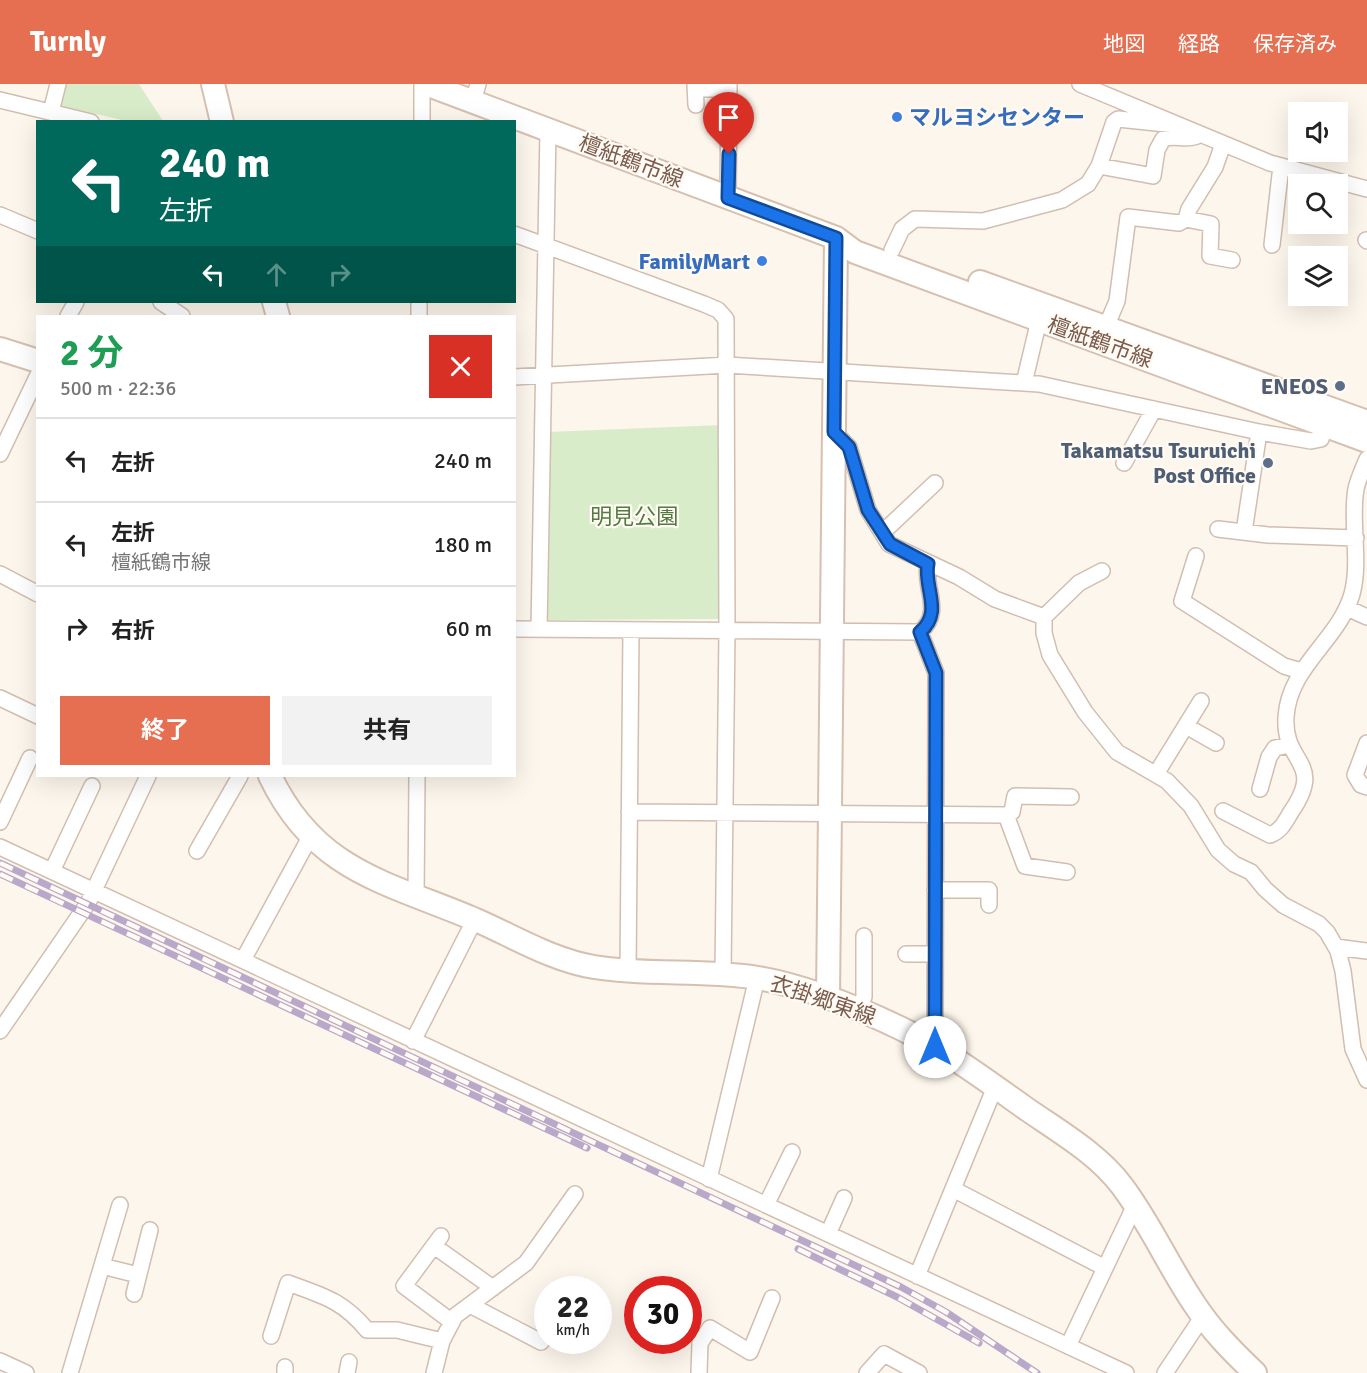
<!DOCTYPE html>
<html lang="ja">
<meta charset="utf-8">
<style>
:root{--surface:#fff;--page:#f2f2f2;--text:#222;--muted:#767676;--line:#e0e0e0;--accent:#e76f51}
body{margin:0;font-family:Signika,"Noto Sans JP",sans-serif;background:var(--page);color:var(--text);height:100vh;display:flex;flex-direction:column;font-size:22px;white-space:nowrap}
*{box-sizing:border-box;margin:0}
p{font-size:20px;color:var(--muted)}
.icon{flex:none;width:33px;height:33px;fill:none;stroke:currentColor;stroke-width:2;stroke-linecap:round;stroke-linejoin:round}
.map{position:relative;flex:1;overflow:hidden}
.side{position:absolute;left:36px;top:231px;width:480px;height:462px;display:flex;flex-direction:column;background:var(--surface);border-radius:0px;box-shadow:0 6px 24px #0002}
.side>*{flex:none}
.guide{position:absolute;left:36px;top:36px;width:480px;height:183px;border-radius:0px;box-shadow:0 6px 24px #0002;background:#00695c;color:#fff;overflow:hidden}
.fabs{position:absolute;left:1288px;top:18px;display:grid;gap:12px}
.fabs a{display:grid;place-items:center;width:60px;height:60px;border-radius:0px;background:var(--surface);box-shadow:0 6px 24px #0002;font-size:30px}
.speed{position:absolute;left:534px;top:1192px;display:flex;gap:12px;font-size:30px;font-weight:700;text-align:center}
.speed>*{display:grid;place-content:center;width:78px;height:78px;border-radius:50%;background:var(--surface);box-shadow:0 6px 24px #0002;line-height:1}
.speed small{font-size:15px;font-weight:400}
.speed .limit{border:9px solid #d22;background:#fff;color:#111}
.pin{position:absolute;display:grid;place-items:center;width:51px;height:51px;color:#fff;margin:-62px -26px;border-radius:50% 50% 50% 0;rotate:-45deg;box-shadow:0 0 6px #0007}
.pin .icon{rotate:45deg}
.me{position:absolute;width:66px;margin:-33px;rotate:0deg;stroke-linejoin:round;filter:drop-shadow(0 0 4px #0008)}
.turn{display:flex;align-items:center;gap:21px;height:126px;padding:0 24px;font-size:27px}
.turn .icon{width:78px;height:78px;stroke-width:2.5}
.turn b{display:block;font-size:42px;line-height:51px}
.lanes{display:flex;align-items:center;height:57px;padding:0 24px;background:#0003;justify-content:center;gap:30px;direction:ltr}
.lanes .off{opacity:.35}
.round{display:grid;place-items:center;flex:none;width:63px;height:63px;border-radius:0px;background:var(--page)}
.headline{display:flex;align-items:center;justify-content:space-between;height:102px;padding:0 24px}
h1{font-size:36px;font-weight:700;line-height:45px;color:#1e9e55}
.button{display:flex;gap:12px;margin-top:auto;padding:12px 24px}
.button a{flex:1;height:69px;border-radius:0px;background:var(--accent);color:#fff;font-size:24px;font-weight:700;line-height:69px;text-align:center}
.button a+a{background:var(--page);color:var(--text)}
ul{padding:0;list-style:none}
li{display:flex;align-items:center;gap:18px;height:84px;padding:0 24px;border-top:2px solid var(--line)}
li div{flex:1}
li b{display:block;font-size:22px}
li em{font-style:normal}
header{display:flex;align-items:center;gap:36px;box-sizing:border-box;height:84px;padding:0 30px;background:var(--accent);color:#fff}
header strong{font-size:28px}
nav{display:flex;gap:33px;margin-inline-start:auto;font-size:21px}
.map>svg:first-child{display:block}
.green{fill:#d8ecc9}
.lines{fill:none;stroke-linecap:round;stroke-linejoin:round}
.street-casing{stroke:#d1beb0;stroke-width:18}
.secondary-casing{stroke:#d6c0b0;stroke-width:26}
.street{stroke:#fff;stroke-width:15}
.secondary{stroke:#fff;stroke-width:22}
.rail-casing{stroke:#b9a8c9;stroke-width:7}
.rail{stroke:#fffaf3;stroke-width:4.5;stroke-dasharray:14;stroke-linecap:butt}
.route-casing{stroke:#114b97;stroke-width:15}
.route{stroke:#1a73e8;stroke-width:10}
.shop-dot{fill:#3f7fe0;stroke:#fffaf3;stroke-width:2}
.service-dot{fill:#5c6f8a;stroke:#fffaf3;stroke-width:2}
.labels{text-anchor:middle;dominant-baseline:central;stroke-width:4.5;stroke-linejoin:round;paint-order:stroke}
.shop-label{font-size:22px;font-weight:bold;fill:#366cbe;stroke:#fffaf3;text-anchor:start}
.street-label{font-size:22px;fill:#7a5c4d;stroke:#fffaf3}
.service-label{font-size:22px;font-weight:bold;fill:#4e5e75;stroke:#fffaf3;text-anchor:end}
.park-label{font-size:22px;fill:#537a41;stroke:#fffaf3}
</style>
<header>
<strong>Turnly</strong>
<nav><a>地図</a><a>経路</a><a>保存済み</a></nav>
</header>
<div class="map">
<svg width="1367" height="1289" viewBox="0 0 1367 1289">
<rect width="100%" height="100%" fill="#fdf6ec"/>
<path class="green" d="M59 0H139L163 37H126L54 20Z
M722 341 720 535 545 536 548 348Z"/>
<g class="lines">
<defs>
<path id="street" d="M695 0 696 21
M1080 0 1270 79 1367 105
M695 5H729
M0 16 91 38
M473 18 478 0
M51 28 58 0
M422 38V0
M1099 82 1153 92 1157 66 1163 55C1175 50 1185 57 1197 52
M728 114 729 0
M0 131 38 147
M1186 135 1211 140 1210 172 1232 176
M514 150 704 220 718 226 726 235 727 547 723 890
M1366 156 1367 157
M1272 161 1281 82
M892 166 902 145 915 135 983 137 1062 116 1088 100 1099 82 1114 38 1118 35 1176 41
M161 218 182 232
M68 232 76 218
M419 232V218
M1106 243 1117 217 1128 133 1179 139 1186 135 1189 125 1215 83 1223 60
M514 293 727 281 1039 300 1259 348 1311 357 1321 355 1328 334
M1024 299 1039 236
M834 348 849 363 868 426 889 460 959 493 995 515 1044 533V549L1050 571 1085 628 1117 668 1167 697 1191 722 1218 766 1234 780 1251 788 1265 805 1283 821 1319 840 1327 848 1338 867 1343 887 1353 965 1367 996
M0 370 38 291
M1124 379 1154 325
M1218 445 1268 451 1356 454
M1244 448 1259 348
M882 449 935 399
M1196 472 1182 517 1284 582 1301 587
M0 490 38 510
M1347 524 1367 533
M1044 533 1079 499 1102 487
M514 545 920 548 936 589 935 963
M539 545 548 46
M920 548C944 528 923 503 928 480
M0 614 38 632
M1186 642 1216 659
M1367 659 1355 691 1361 701 1367 703
M1156 690 1201 617
M1260 705 1269 673 1275 664 1290 661
M1223 727 1270 751C1281 747 1285 738 1291 728 1326 677 1283 681 1286 633 1289 582 1339 556 1352 510 1361 477 1350 437 1356 405 1358 395 1363 385 1367 375
M629 728 1006 731 1012 728 1015 712 1071 713
M1006 731 1025 782 1067 788
M0 738 30 674
M0 763 1126 1289
M197 767 240 692
M52 787 92 702
M935 806H989V821
M416 814 417 692
M1336 863 1367 867
M906 870H935
M243 876 310 753
M628 887 631 546
M857 926 864 913V852
M0 947 88 819 148 692
M413 957 475 835
M709 1095 757 894
M953 1105 1105 1184
M766 1121 792 1068
M828 1150 844 1114
M441 1152 404 1202 452 1238
M434 1162 493 1204
M102 1182 138 1191
M917 1192 995 1003
M134 1210 150 1146
M470 1221 541 1258 548 1250
M271 1252 288 1199C324 1212 343 1217 367 1246H397L442 1257
M1068 1262 1135 1121
M0 1277 26 1289
M70 1289 120 1121
M285 1289V1283
M347 1289 349 1278
M434 1289 442 1257 455 1232 526 1179 575 1110
M699 1289 700 1259 710 1244 750 1268 772 1214
M867 1289 884 1270 919 1289
M1165 1289 1203 1232"/>
<path id="secondary" d="M213 0 222 38
M426 0 836 154 855 168 1367 357
M980 198 1367 338
M274 218 278 232
M0 265 38 277
M270 692C316 788 387 798 476 836 515 853 552 876 594 883 648 892 704 885 758 894 806 902 856 923 900 944 946 966 987 997 1028 1026 1060 1048 1098 1070 1122 1102 1150 1139 1169 1183 1195 1221 1212 1247 1233 1268 1255 1289
M828 914 836 154"/>
</defs>
<use href="#street" class="street-casing"/>
<use href="#secondary" class="secondary-casing"/>
<use href="#street" class="street"/>
<use href="#secondary" class="secondary"/>
<defs>
<path id="rail" d="M0 779 901 1203 946 1228 1037 1289
M0 790 587 1064
M798 1165 897 1213 979 1259"/>
</defs>
<use href="#rail" class="rail-casing"/>
<use href="#rail" class="rail"/>
</g>
<g class="lines">
<defs>
<path id="route" d="M729 70 728 114 836 154 834 348 849 363 868 426 890 460 928 480C923 503 944 528 920 548L936 589 935 963"/>
</defs>
<use href="#route" class="route-casing"/>
<use href="#route" class="route"/>
</g>
<g class="shop-dot">
<circle cx="897" cy="33" r="6"/>
<circle cx="762" cy="177" r="6"/>
</g>
<g class="service-dot">
<circle cx="1340" cy="302" r="6"/>
<circle cx="1268" cy="379" r="6"/>
</g>
<g class="labels">
<g class="shop-label">
<text x="909" y="33">マルヨシセンター</text>
<text x="750" y="177" text-anchor="end">FamilyMart</text>
</g>
<g class="street-label">
<text transform="translate(631 77) rotate(21)">檀紙鶴市線</text>
<text transform="translate(1100 258) rotate(20)">檀紙鶴市線</text>
<text transform="translate(823 916) rotate(19)">衣掛郷東線</text>
</g>
<g class="service-label">
<text x="1328" y="302">ENEOS</text>
<text x="1256" y="366">Takamatsu Tsuruichi<tspan x="1256" dy="25">Post Office</tspan></text>
</g>
<g class="park-label">
<text x="634" y="432">明見公園</text>
</g>
</g>
</svg>
<div class="fabs">
<a><svg class="icon" aria-label="sound" viewBox="0 0 24 24"><path d="M4 9h4l5-4v14l-5-4H4zM17 9q2 3 0 6"/></svg></a>
<a><svg class="icon" aria-label="search" viewBox="0 0 24 24"><circle cx="10" cy="10" r="6"/><path d="M15 15l6 6"/></svg></a>
<a><svg class="icon" aria-label="layers" viewBox="0 0 24 24"><path d="M12 4l9 5-9 5-9-5zM3 14l9 5 9-5"/></svg></a>
</div>
<div class="speed"><div>22<small>km/h</small></div><div class="limit">30</div></div>
<div class="pin" style="left:729px;top:70px;background:#d93025"><svg class="icon" aria-label="arrive" viewBox="0 0 24 24"><path d="M6 21V4h12l-3 4 3 4H6"/></svg></div>
<svg class="me" style="left:935px;top:963px" viewBox="-20 -20 40 40"><circle r="19" fill="#fff"/><path d="M0-13L10 11 0 6-10 11z" fill="#1a73e8"/></svg>
<div class="guide">
<div class="turn"><svg class="icon" aria-label="left" viewBox="0 0 24 24"><path d="M17 20v-9H6M10 6l-5 5 5 5"/></svg><div><b>240 m</b>左折</div></div>
<div class="lanes"><svg class="icon" aria-label="left" viewBox="0 0 24 24"><path d="M17 20v-9H6M10 6l-5 5 5 5"/></svg><svg class="icon off" aria-label="ahead" viewBox="0 0 24 24"><path d="M12 20V5M6 11l6-6 6 6"/></svg><svg class="icon off" aria-label="right" viewBox="0 0 24 24"><path d="M7 20v-9h11M14 6l5 5-5 5"/></svg></div>
</div>
<section class="side">
<div class="headline"><div><h1>2 分</h1><p>500 m · 22:36</p></div><a class="round" style="background:#d93025;color:#fff"><svg class="icon" aria-label="close" viewBox="0 0 24 24"><path d="M6 6l12 12M18 6L6 18"/></svg></a></div>
<ul>
<li><svg class="icon" aria-label="left" viewBox="0 0 24 24"><path d="M17 20v-9H6M10 6l-5 5 5 5"/></svg><div><b>左折</b></div><em>240 m</em></li>
<li><svg class="icon" aria-label="left" viewBox="0 0 24 24"><path d="M17 20v-9H6M10 6l-5 5 5 5"/></svg><div><b>左折</b><p>檀紙鶴市線</p></div><em>180 m</em></li>
<li><svg class="icon" aria-label="right" viewBox="0 0 24 24"><path d="M7 20v-9h11M14 6l5 5-5 5"/></svg><div><b>右折</b></div><em>60 m</em></li>
</ul>
<div class="button"><a>終了</a><a>共有</a></div>
</section>
</div>
